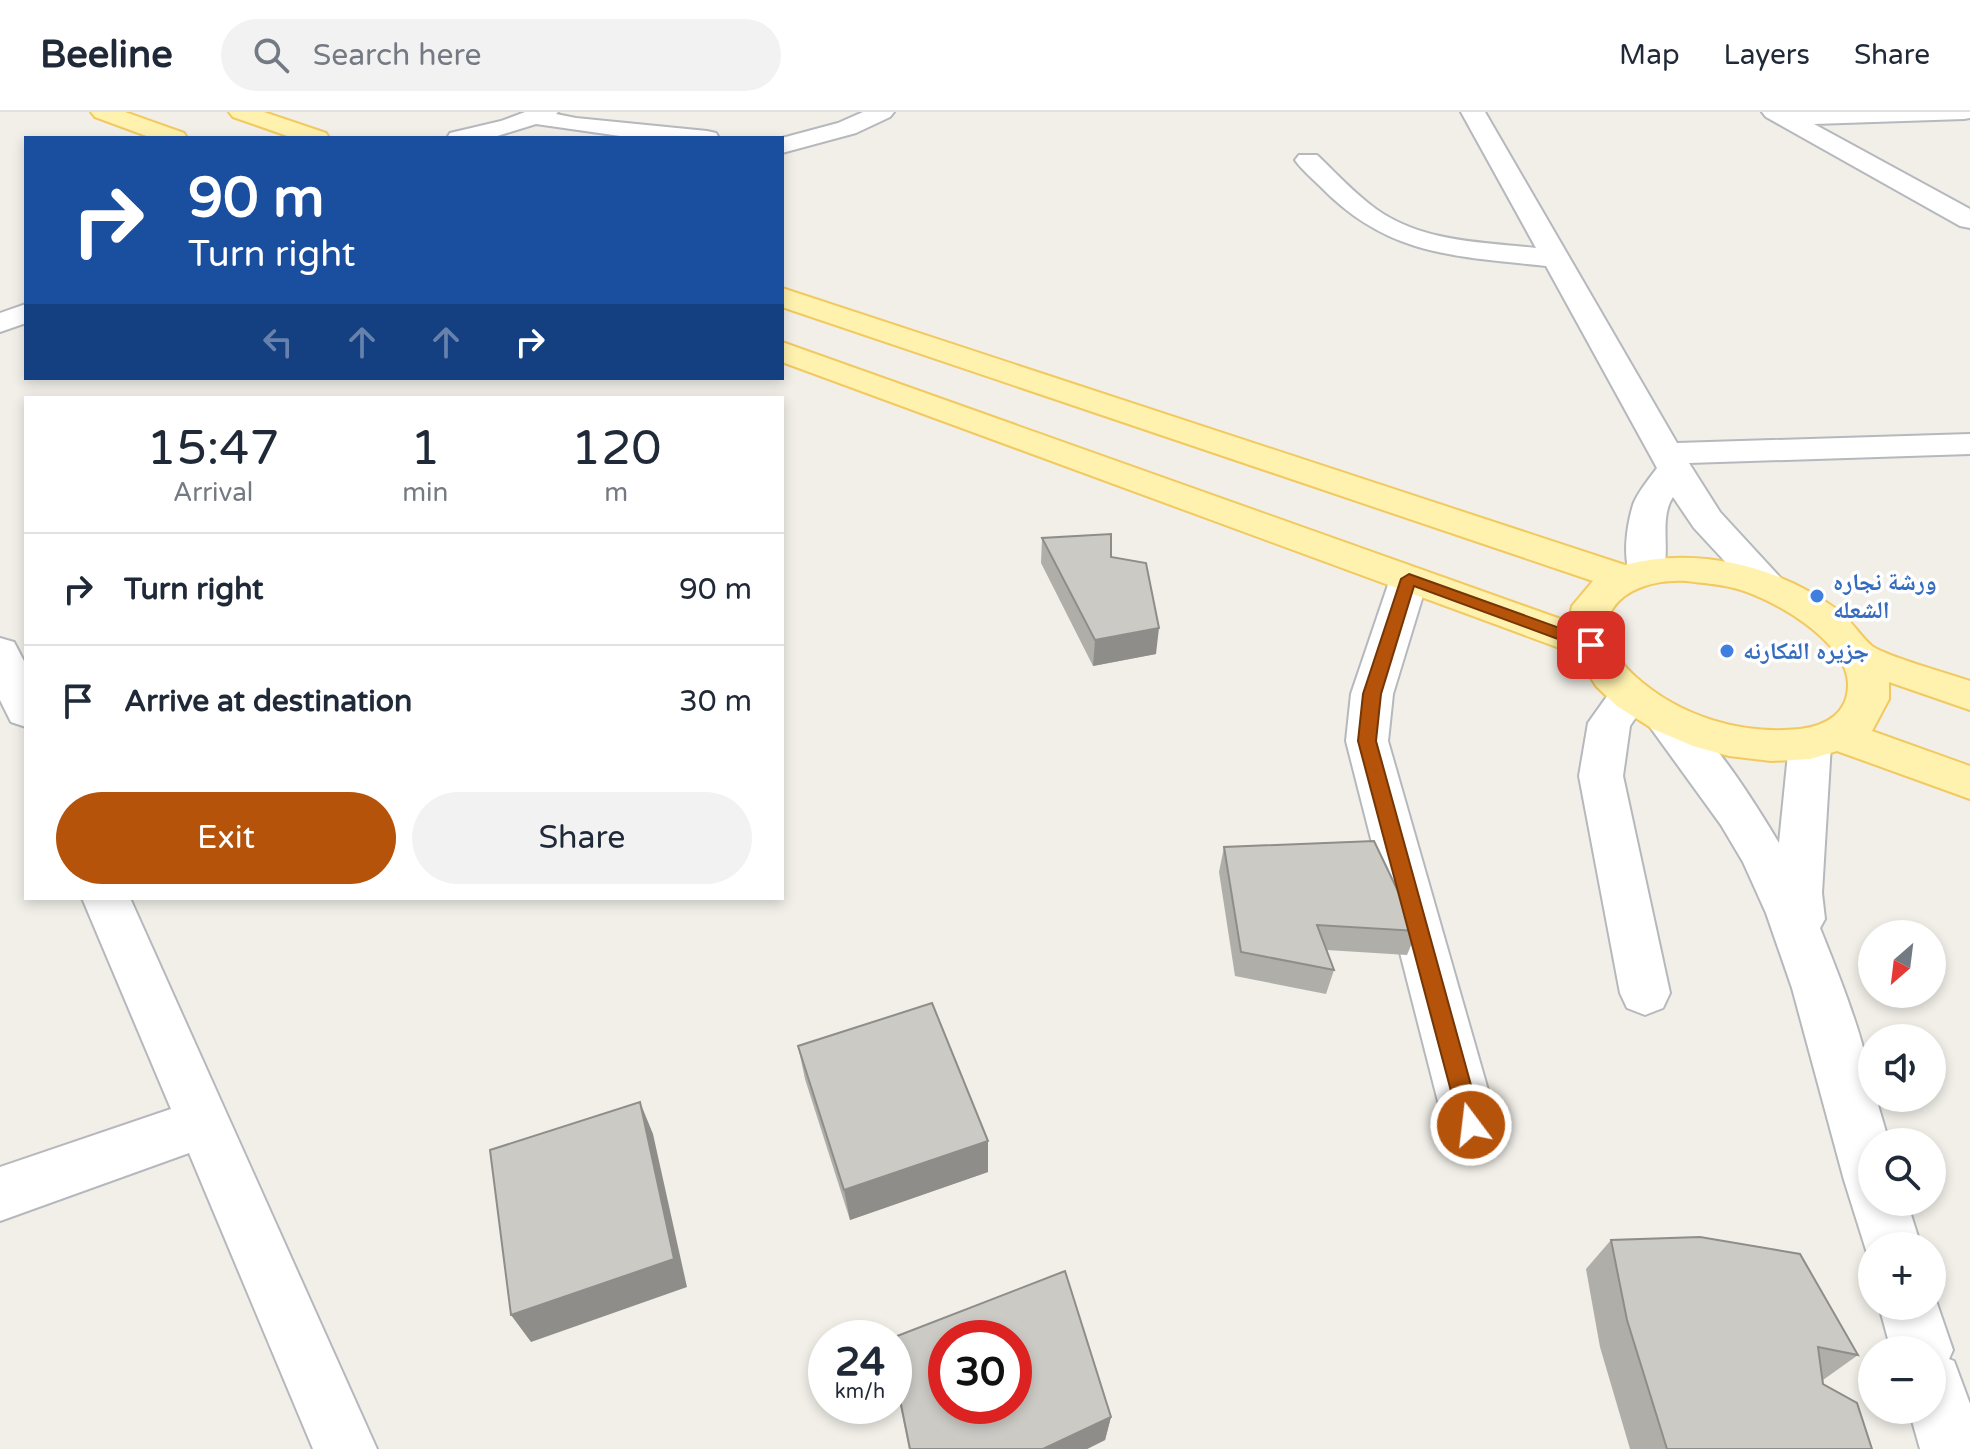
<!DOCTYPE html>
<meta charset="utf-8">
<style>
:root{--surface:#fff;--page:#f2f2f3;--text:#1f2937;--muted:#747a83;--line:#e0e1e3;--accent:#b45309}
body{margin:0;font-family:"Varela Round","Noto Naskh Arabic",sans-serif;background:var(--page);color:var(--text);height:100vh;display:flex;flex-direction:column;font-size:30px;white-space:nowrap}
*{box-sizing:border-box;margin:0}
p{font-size:26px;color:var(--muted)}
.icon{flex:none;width:44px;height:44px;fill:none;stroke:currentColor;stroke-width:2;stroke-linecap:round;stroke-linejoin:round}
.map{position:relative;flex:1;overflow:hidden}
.details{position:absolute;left:24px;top:284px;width:760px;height:504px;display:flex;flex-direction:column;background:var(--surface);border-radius:0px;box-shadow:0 4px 12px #0003}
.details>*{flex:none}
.banner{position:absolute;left:24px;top:24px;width:760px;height:244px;border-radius:0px;box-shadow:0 4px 12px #0003;background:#1a4fa0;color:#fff;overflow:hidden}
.needle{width:52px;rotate:208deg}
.tools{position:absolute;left:1858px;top:808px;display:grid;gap:16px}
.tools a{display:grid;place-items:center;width:88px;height:88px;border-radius:50%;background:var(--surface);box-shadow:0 4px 12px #0003;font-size:40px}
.speed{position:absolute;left:808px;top:1208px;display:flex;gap:16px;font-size:40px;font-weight:700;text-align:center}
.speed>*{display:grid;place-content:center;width:104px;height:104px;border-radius:50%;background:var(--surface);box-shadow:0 4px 12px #0003;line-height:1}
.speed small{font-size:20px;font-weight:400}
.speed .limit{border:12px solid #d22;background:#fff;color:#111}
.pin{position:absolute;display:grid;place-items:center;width:68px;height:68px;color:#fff;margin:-34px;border-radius:16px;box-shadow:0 4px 12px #0006}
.me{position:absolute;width:88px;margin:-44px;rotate:345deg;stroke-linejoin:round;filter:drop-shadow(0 0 6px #0008)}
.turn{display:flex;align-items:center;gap:28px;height:168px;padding:0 32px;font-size:36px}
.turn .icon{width:104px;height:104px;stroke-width:2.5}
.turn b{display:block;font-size:56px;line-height:68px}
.lanes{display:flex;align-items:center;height:76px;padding:0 32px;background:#0003;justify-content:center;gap:40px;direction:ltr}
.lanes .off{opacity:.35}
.eta{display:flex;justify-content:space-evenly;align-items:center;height:136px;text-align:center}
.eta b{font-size:48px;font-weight:600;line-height:56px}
.button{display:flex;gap:16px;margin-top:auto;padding:16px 32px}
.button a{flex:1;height:92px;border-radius:48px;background:var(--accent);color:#fff;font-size:32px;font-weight:600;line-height:92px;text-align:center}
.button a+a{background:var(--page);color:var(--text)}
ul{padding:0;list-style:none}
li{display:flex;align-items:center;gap:24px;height:112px;padding:0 32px;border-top:2px solid var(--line)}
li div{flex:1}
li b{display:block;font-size:30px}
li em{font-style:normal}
header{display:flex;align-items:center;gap:48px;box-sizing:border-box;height:112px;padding:0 40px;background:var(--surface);border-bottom:2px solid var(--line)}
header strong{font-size:38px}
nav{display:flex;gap:44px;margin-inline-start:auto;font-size:28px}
.search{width:560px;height:72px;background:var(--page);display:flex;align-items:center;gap:20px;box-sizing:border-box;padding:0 28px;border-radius:44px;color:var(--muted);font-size:30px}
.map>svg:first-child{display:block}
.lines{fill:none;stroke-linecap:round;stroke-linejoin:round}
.minor-casing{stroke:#b5b8bc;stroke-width:4}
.major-casing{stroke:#f2c960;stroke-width:4}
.minor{fill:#fff;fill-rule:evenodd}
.major{fill:#fff2af;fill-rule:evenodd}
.wall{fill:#afaea9}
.shaded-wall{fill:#8f8d8a}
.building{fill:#cccac5;stroke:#8f8d8a;stroke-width:2;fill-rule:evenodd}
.route{fill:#b45309;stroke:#753606;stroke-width:2}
.shop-dot{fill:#3f7fe0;stroke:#fff;stroke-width:3}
.labels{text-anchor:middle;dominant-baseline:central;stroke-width:7;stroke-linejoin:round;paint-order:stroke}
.shop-label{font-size:24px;font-weight:bold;fill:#366cbe;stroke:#fff;text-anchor:start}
</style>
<header>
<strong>Beeline</strong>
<div class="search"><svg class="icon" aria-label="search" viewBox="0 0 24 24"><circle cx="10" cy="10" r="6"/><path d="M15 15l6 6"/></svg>Search here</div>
<nav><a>Map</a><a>Layers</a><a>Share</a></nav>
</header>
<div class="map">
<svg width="1970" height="1337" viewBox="0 0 1970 1337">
<rect width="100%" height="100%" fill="#f1efe8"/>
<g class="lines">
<defs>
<path id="minor" d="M525 0H558L556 2 576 6 707 19 716 21 719 26H634L536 12 491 26H447L450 21 501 9Z
M863 0H894L890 5 856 21 782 41V26L838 11Z
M1461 0H1485L1677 331 1970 322V342L1689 351 1720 400 1789 475 1783 484 1770 487 1757 484 1694 416 1673 385C1657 409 1674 445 1659 467L1646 471 1633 467C1621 450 1627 413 1633 393 1637 381 1649 367 1657 356L1546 154C1455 144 1388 144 1321 75 1312 66 1302 58 1295 48L1299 43H1317C1336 61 1354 81 1376 97 1422 130 1481 130 1536 136Z
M1762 0H1970V6L1964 7 1814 12 1970 97V116L1960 114 1766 5Z
M26 192V211L0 220V201Z
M1409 455 1422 458 1428 467 1393 582 1388 629 1498 1013 1490 1031 1471 1038 1452 1031 1444 1013 1346 629 1351 582 1390 467 1396 458Z
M0 526 14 530 26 553V615L11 610 0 588Z
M1630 569 1645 573 1651 583 1630 614 1623 664 1670 881 1663 896 1645 903 1627 896 1620 881 1579 664 1588 611 1615 573Z
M1663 589C1699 600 1758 696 1779 731L1789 632 1795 621 1810 616 1825 621 1831 632 1822 781 1825 807 1820 816C1837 858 1872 944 1872 986H1876L1889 1030H1872V1090H1907L1921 1134H1872L1871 1154 1844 1068 1792 876 1766 801 1743 750 1721 713 1642 604 1648 593Z
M82 786H130L377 1337H313L189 1041 0 1109V1055L171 997Z
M1932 1177 1953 1238 1949 1247 1954 1249 1970 1292V1337H1920L1909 1298H1932V1238H1891L1879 1194H1932Z"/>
<path id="major" d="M91 0H125L184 21 187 26H152L95 5Z
M229 0H264L326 21 329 26H293L233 5Z
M782 176 1625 453C1698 434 1779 454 1839 499 1852 509 1860 524 1872 534 1885 544 1950 562 1970 569V598L1889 570V587L1872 619 1970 654V687L1837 639 1810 647 1771 649 1729 644 1693 634 1653 617 1617 594 1596 574 1576 542 782 250V230L1569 510 1572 494 1593 469 782 195ZM1686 469C1702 471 1719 472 1734 476 1771 485 1849 530 1848 573 1848 601 1826 614 1800 617 1742 623 1681 605 1637 566 1576 512 1618 466 1686 469Z"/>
</defs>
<use href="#minor" class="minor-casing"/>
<use href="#major" class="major-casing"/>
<use href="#minor" class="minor"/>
<use href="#major" class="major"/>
</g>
<path class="wall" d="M1042 426 1111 445 1156 542 1093 554 1041 451Z
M1224 735 1417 819 1407 843 1327 838 1334 858 1326 882 1235 864 1219 760Z
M798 934 988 1029V1060L850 1108 805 967Z
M1611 1128 1858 1243 1823 1268V1272L1872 1337H1630L1600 1235 1586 1157Z
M894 1226 1111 1305 1105 1328 1087 1337H909L894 1263Z"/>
<path class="shaded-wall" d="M1159 516 1156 542 1093 554 1095 528Z
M640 990 653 1022 687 1175 531 1230 511 1203Z
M988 1029V1060L850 1108 844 1078Z
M1111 1305 1105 1328 1087 1337H1043Z"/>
<path class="building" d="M1111 422V445L1146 451 1159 516 1095 528 1042 426Z
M1374 729 1417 819 1317 813 1334 858 1241 840 1224 735Z
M932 891 988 1029 844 1078 798 934Z
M640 990 674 1147 511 1203 490 1038Z
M1700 1125 1800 1142 1858 1243 1818 1235 1823 1272 1857 1291 1872 1337H1667L1627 1208 1611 1128Z
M1065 1159 1111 1305 1043 1337H910L894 1258V1226H892ZM946 1226H1014V1294H946Z"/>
<path class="route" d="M1409 462 1596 529 1599 533 1591 539 1585 537 1414 474 1381 582 1376 629 1482 1013 1479 1021 1471 1024 1463 1021 1460 1013 1358 629 1363 582 1401 467Z"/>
<g class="shop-dot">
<circle cx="1817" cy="484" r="8"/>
<circle cx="1727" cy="539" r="8"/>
</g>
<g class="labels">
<g class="shop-label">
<text x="1833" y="470">ورشة نجاره<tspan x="1833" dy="28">الشعله</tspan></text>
<text x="1743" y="539">جزيره الفكارنه</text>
</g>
</g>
</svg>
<div class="tools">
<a><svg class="needle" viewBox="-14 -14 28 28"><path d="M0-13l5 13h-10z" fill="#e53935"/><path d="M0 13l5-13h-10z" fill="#747a83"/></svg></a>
<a><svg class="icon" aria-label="sound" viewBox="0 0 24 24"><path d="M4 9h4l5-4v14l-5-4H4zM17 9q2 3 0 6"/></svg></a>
<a><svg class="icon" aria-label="search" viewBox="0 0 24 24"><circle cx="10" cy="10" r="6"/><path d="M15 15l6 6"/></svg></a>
<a>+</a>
<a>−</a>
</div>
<div class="speed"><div>24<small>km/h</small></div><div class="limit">30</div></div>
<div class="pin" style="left:1591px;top:533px;background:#d93025"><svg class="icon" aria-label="arrive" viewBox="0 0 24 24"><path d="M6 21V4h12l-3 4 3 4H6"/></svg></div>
<svg class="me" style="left:1471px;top:1013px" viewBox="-20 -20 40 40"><circle r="17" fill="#b45309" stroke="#fff" stroke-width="3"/><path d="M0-11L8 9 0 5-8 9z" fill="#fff"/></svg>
<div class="banner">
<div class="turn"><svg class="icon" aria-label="right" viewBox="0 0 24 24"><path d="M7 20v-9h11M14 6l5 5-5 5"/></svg><div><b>90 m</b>Turn right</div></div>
<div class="lanes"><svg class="icon off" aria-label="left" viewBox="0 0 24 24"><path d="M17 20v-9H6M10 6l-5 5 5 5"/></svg><svg class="icon off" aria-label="ahead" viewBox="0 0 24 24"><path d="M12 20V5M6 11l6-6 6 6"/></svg><svg class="icon off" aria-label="ahead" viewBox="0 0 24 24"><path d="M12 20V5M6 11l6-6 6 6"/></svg><svg class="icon" aria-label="right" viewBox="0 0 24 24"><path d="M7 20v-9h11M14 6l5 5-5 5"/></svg></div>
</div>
<section class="details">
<div class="eta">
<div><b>15:47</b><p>Arrival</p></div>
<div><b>1</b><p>min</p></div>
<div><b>120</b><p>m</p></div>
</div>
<ul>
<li><svg class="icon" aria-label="right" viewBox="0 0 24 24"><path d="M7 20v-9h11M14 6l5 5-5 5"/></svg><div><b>Turn right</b></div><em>90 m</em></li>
<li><svg class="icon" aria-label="arrive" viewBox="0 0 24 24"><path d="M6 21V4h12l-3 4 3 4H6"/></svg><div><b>Arrive at destination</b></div><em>30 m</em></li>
</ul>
<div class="button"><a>Exit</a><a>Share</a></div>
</section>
</div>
